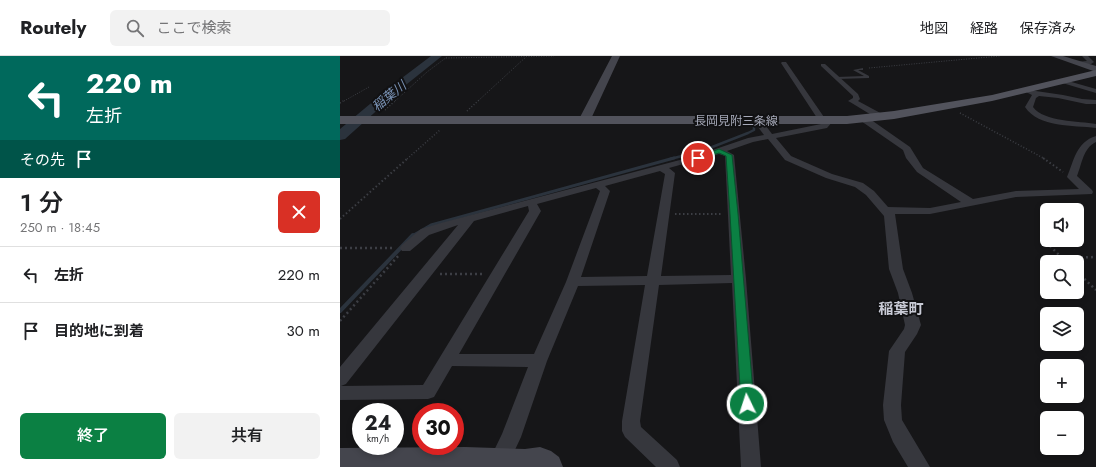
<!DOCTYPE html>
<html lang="ja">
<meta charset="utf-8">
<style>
:root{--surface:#fff;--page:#f2f2f2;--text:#202124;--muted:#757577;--line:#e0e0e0;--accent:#0b8043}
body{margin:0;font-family:Jost,"Noto Sans JP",sans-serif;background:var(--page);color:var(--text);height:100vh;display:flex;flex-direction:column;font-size:15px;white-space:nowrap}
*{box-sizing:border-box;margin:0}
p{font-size:13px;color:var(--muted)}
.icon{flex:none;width:22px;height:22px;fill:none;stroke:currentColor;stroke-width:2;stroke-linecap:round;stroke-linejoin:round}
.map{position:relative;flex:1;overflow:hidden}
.drawer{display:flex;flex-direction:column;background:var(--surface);width:340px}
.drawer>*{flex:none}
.hud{background:#00695c;color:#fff;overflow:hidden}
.controls{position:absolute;left:700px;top:147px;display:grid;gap:8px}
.controls a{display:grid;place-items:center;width:44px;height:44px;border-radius:6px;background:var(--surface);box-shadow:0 2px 6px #0003;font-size:20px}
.speed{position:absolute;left:12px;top:347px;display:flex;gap:8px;font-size:20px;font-weight:700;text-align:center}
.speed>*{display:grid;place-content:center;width:52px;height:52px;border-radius:50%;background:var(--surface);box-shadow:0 2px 6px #0003;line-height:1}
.speed small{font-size:10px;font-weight:400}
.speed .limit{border:6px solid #d22;background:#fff;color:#111}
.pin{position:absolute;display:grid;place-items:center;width:34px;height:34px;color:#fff;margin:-17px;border:2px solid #fff;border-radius:50%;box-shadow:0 1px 4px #0007}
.me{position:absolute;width:44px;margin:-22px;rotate:356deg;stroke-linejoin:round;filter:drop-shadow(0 0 3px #0008)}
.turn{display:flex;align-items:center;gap:14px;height:84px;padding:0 20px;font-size:18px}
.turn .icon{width:52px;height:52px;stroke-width:2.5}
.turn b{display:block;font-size:28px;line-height:34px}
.then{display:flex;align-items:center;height:38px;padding:0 20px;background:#0003;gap:8px;font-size:15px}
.round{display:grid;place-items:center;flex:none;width:42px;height:42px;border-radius:6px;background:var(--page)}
.overview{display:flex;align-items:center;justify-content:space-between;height:68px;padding:0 20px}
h1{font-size:24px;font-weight:600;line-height:30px}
.action{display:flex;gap:8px;margin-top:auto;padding:8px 20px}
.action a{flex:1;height:46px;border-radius:6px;background:var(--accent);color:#fff;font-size:16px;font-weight:600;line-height:46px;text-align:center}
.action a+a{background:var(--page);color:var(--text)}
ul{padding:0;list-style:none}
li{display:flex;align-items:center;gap:12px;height:56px;padding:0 20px;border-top:1px solid var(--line)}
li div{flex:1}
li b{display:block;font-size:15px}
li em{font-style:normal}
header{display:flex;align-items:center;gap:24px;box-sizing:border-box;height:56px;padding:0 20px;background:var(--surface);border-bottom:1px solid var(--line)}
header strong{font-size:19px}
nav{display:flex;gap:22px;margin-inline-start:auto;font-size:14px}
.search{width:280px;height:36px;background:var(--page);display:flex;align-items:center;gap:10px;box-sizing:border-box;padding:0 14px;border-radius:6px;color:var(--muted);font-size:15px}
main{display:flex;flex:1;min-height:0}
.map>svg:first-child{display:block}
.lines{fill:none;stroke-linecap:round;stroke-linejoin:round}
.stream-far2{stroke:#2b333d;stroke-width:2.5}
.stream-far1{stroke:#2b333d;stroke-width:3}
.stream{stroke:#2b333d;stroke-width:4}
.river{fill:#2b333d;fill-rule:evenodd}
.path-far3{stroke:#3c3e44;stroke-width:1;stroke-dasharray:1 1.5;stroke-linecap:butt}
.path-far2{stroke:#3c3e44;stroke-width:1.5;stroke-dasharray:1 2;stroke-linecap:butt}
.path-far1{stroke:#3c3e44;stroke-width:2;stroke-dasharray:1.5 2.5;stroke-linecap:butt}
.path{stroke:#3c3e44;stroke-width:2.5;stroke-dasharray:2 3;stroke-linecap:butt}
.lane{fill:#36373d;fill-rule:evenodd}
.street{fill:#36373d;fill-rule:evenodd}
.secondary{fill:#44454d;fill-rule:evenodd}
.primary{fill:#52535c;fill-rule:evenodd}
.route{fill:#0b8043;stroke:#07532c}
.labels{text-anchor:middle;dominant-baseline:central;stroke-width:4;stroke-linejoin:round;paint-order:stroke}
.far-street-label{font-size:12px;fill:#a7aab9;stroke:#111113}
.far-water-label{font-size:13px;font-style:italic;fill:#7b94b7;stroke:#111113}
.neighbourhood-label{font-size:15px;font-weight:bold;fill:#c8cad5;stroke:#111113}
</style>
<header>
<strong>Routely</strong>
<div class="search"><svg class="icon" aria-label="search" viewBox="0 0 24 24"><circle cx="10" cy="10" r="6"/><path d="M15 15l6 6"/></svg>ここで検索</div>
<nav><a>地図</a><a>経路</a><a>保存済み</a></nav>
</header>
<main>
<section class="drawer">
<div class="hud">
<div class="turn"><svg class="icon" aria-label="left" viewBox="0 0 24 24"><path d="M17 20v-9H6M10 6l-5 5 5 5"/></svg><div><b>220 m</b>左折</div></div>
<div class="then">その先<svg class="icon" aria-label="arrive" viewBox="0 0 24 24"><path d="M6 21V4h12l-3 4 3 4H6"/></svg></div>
</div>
<div class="overview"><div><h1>1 分</h1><p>250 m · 18:45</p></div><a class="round" style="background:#d93025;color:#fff"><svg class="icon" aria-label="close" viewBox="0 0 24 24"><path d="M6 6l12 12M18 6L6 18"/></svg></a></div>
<ul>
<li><svg class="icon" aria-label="left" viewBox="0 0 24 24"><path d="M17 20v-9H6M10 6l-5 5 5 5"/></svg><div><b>左折</b></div><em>220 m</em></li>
<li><svg class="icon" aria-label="arrive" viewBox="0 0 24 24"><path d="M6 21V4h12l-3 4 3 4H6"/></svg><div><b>目的地に到着</b></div><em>30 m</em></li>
</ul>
<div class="action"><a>終了</a><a>共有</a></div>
</section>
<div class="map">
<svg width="756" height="411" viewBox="0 0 756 411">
<rect width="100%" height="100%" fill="#161618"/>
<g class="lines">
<path class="stream-far2" d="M330 103 362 95 408 77 414 74V69"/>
<path class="stream-far1" d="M72 180 91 169 334 102"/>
<path class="stream" d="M0 255 73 179"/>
<path class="river" d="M91 0H102L62 32 5 83 0 84V73L54 28Z"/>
<path class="path-far3" d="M106 2 214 0
M529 12 660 0
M4 45 29 31
M55 45 87 16 107 1
M138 45 187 0"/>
<path class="path-far2" d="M0 47 5 44
M45 54 56 44
M127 55 139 44
M620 57 705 103
M67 103 100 74"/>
<path class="path-far1" d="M703 102 723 116
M335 158H382
M0 163 68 102"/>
<path class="path" d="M710 190 726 206
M0 192H55
M721 202 756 201
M737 216 756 234
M100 218H145
M0 265 60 198"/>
<path class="lane" d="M523 12V14H518L529 20V22L497 23 495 22 497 21 524 20 513 14Z"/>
<path class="street" d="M742 0H748L754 6 751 8H736V6L747 5Z
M442 6H446L486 64 489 63 493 65 487 72 436 82 451 100 492 118 523 127 534 135 548 151 590 152 621 146 577 116 566 102 563 94 521 65V61H527L570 91 583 112 633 143 676 135 739 133 727 121C734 105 736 86 756 80V86C743 92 742 108 737 120L752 134 753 136 752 138 676 141 590 158H555L563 213 572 237 581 269 577 278 565 296 561 349 562 364 590 411H568L553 386 544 364 543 349 549 295 564 273 565 269 558 237 549 213 544 160 526 139 515 131 486 122 445 104 428 83 413 86 387 95 394 99 406 223 421 411H401L392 227 319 229 300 365 301 371 337 404 340 411H316L285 381 282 375V365L305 229 238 230 207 305 181 381 167 411H146L162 378 188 311 112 310 94 341 88 343 0 344V311L118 169 89 179 70 195H62L60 192 62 189 81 173 101 167 355 100 408 82 424 79 418 71 416 65 417 63H423L426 70 432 78 481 68 482 67 479 65 441 7ZM379 98 385 100 391 219 321 220 335 117 329 112ZM320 115 325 118 307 220 241 221 270 135 265 130ZM256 132 260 135 226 226 194 298H119L201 155 197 148ZM188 150 189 155 83 329 1 330 6 328 134 165Z
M481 8H485L518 38 520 43 518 45 544 59V63H538L510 46 508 45 513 42V40L481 10Z
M721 23 756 33V37L719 26 718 25Z
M689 34 723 39 742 43 756 44V48H746L718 42 699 40 696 42 693 51C704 66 739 65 756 68V72C733 69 699 72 685 51L692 39 686 36Z"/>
<path class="secondary" d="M272 0H280L250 65 248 67H240L238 65Z
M711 0H723L756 10V16Z
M125 391 185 393 200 391 211 395 219 401 223 411H0V392Z"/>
<path class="primary" d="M756 14V20L652 45 554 63 507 68H0V60H507L554 55 652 39Z"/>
</g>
<path class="route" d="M379 93 392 99 398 158 414 348 412 352 407 354 403 352 401 348 390 158 386 100 379 97 358 104 355 102Z"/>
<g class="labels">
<g class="far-street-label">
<text x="396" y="65">長岡見附三条線</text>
</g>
<g class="far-water-label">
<text transform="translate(49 40) rotate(-39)">稲葉川</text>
</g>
<g class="neighbourhood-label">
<text x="561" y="253">稲葉町</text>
</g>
</g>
</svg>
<div class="controls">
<a><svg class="icon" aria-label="sound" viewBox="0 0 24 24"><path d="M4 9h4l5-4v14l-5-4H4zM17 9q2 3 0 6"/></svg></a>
<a><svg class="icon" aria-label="search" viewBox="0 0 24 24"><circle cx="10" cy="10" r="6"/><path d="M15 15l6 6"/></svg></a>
<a><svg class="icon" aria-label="layers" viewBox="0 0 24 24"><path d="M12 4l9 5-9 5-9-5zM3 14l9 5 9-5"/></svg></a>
<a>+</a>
<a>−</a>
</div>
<div class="speed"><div>24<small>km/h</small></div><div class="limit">30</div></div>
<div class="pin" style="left:358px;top:102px;background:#d93025"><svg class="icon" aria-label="arrive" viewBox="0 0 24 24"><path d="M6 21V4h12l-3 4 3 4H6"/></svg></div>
<svg class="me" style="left:407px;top:348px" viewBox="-20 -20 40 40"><circle r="17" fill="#0b8043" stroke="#fff" stroke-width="3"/><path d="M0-11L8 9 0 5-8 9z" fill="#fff"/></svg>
</div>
</main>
